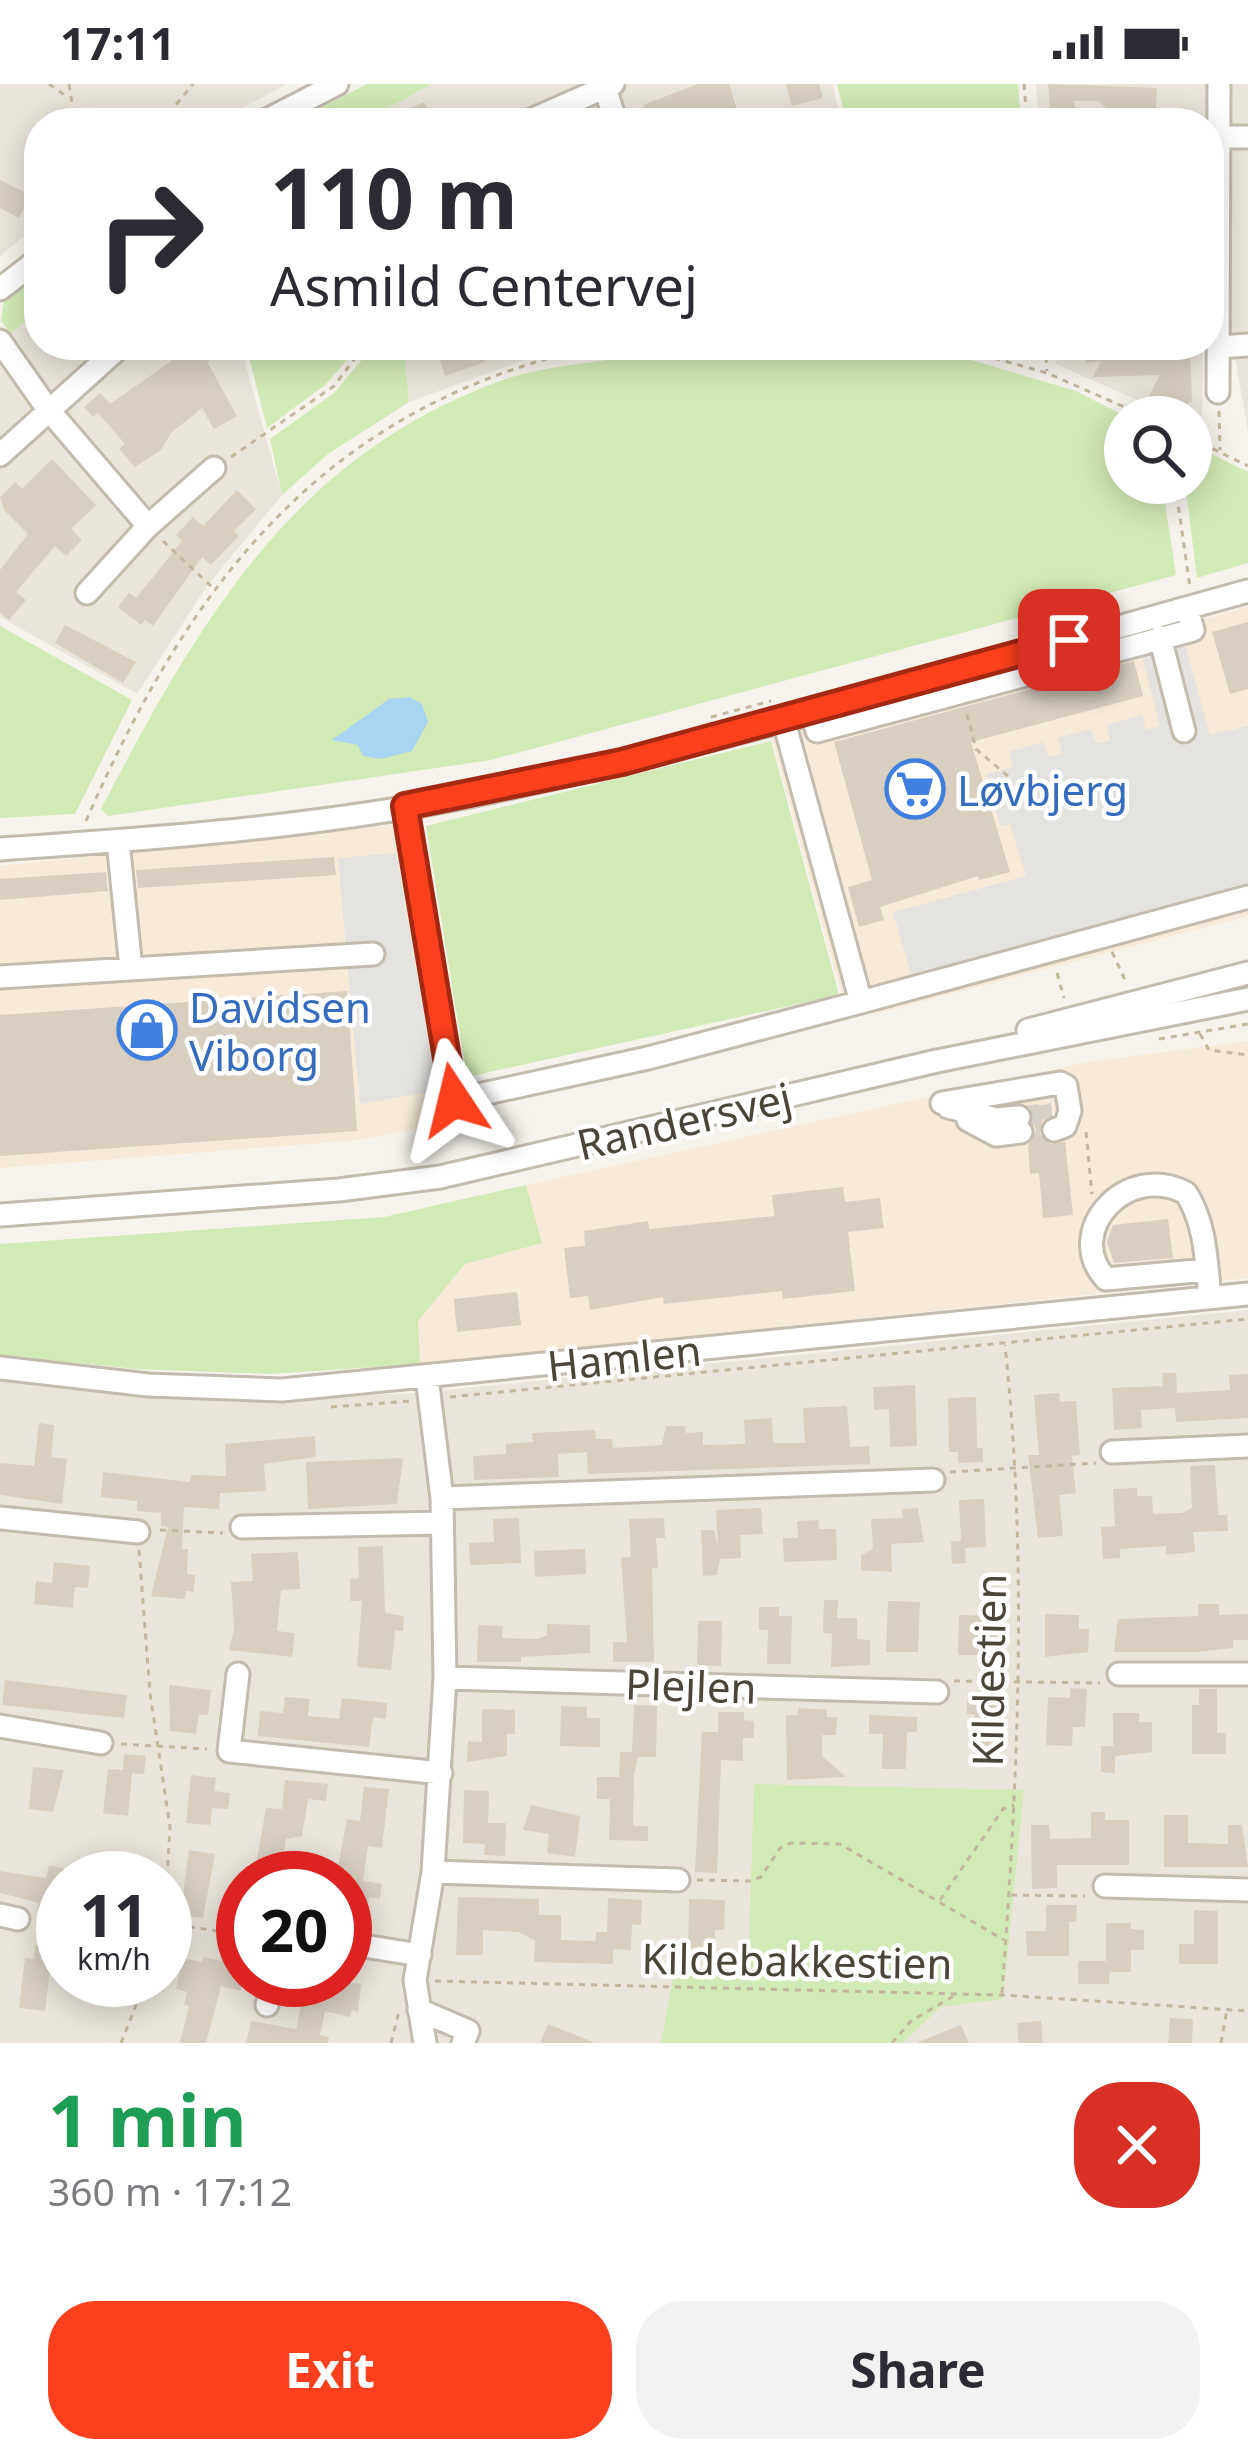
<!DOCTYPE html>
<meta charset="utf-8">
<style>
:root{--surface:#fff;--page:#f2f2f3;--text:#2b2b33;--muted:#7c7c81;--accent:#fc3f1d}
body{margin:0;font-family:"Noto Sans",sans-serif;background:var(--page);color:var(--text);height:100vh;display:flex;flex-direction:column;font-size:45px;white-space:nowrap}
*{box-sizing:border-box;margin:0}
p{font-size:39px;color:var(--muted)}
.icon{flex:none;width:66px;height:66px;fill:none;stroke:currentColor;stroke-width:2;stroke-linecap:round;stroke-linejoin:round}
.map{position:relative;height:1959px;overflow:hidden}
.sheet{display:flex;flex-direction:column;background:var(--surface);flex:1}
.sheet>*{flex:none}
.guide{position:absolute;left:24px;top:24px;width:1200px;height:252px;border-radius:48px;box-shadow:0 6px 30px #0003;background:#fff;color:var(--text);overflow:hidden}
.tools{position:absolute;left:1104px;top:312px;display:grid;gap:24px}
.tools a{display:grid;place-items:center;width:108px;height:108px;border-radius:50%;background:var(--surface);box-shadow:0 6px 30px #0003;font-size:60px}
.speed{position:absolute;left:36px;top:1767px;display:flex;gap:24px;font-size:60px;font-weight:700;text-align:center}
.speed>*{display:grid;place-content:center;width:156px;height:156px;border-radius:50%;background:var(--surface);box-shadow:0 6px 30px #0003;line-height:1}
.speed small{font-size:30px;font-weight:400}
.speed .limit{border:18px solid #d22;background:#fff;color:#111}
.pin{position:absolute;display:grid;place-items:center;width:102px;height:102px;color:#fff;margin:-51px;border-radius:24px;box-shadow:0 6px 18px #0006}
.me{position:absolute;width:132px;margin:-66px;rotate:350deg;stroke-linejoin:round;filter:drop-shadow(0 0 9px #0008)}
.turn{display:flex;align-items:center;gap:42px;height:252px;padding:0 48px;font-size:54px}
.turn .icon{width:156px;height:156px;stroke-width:2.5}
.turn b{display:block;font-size:84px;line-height:102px}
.round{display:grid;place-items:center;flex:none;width:126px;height:126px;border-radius:48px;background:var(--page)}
.head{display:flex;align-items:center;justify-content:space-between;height:204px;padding:0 48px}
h1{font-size:72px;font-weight:700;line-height:90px;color:#1e9e55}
.action{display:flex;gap:24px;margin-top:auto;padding:24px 48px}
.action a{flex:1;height:138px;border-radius:48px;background:var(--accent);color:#fff;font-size:48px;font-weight:700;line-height:138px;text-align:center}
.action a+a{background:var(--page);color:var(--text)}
.status{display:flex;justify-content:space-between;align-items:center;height:84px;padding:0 60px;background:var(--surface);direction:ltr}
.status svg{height:33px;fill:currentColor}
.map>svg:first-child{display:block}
.residential{fill:#eae5da;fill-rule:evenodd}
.commercial{fill:#f7ead8}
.green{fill:#d2eab5}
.parking{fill:#e5e3e0}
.water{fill:#a9d4f2}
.building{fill:#d8cfc1}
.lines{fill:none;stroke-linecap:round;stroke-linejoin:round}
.minor-tunnel{stroke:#d4d0c8;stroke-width:21;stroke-dasharray:21 10;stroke-linecap:butt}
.minor-casing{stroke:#c2bbae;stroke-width:27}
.path{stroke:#c4b79f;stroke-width:3;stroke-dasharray:6 6;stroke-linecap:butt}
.minor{stroke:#fff;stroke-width:21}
.route-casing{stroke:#a42913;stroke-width:30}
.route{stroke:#fc3f1d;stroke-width:21}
.labels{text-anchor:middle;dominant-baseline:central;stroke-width:9;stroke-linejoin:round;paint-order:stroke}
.shop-label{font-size:42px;fill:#366cbe;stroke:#fff;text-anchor:start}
.street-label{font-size:42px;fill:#4b4439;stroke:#fff}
</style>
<div class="status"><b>17:11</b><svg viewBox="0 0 49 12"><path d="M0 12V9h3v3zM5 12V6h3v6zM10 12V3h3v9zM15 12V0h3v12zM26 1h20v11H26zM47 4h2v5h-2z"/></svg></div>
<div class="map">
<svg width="1248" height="1959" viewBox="0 0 1248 1959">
<rect width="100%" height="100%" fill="#f6f3ec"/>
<path class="residential" d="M0 0H287L214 39H39V140L0 172Z
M433 0H832L842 39H384L383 26Z
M1036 0H1206V39H1039Z
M1232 0H1248V347L1231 250Z
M39 228V261H240L282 411 207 502 137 610 0 533V255Z
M404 261H566L409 318Z
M1055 261H1203L1202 345 1191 340V333H1175L1056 280Z
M1248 1226V1959H0V1294L239 1316 415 1309ZM63 1794H165V1896H63ZM243 1794H345V1896H243Z"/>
<path class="commercial" d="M1248 523V832L874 930 843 915 772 655Z
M400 740 451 1038 359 1056 0 1084V782Z
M1248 957V1194L420 1280 417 1237 465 1180 541 1159 526 1101 1088 978Z"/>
<path class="green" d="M367 0H432L384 26V39H292Z
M837 0H1018L1021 39H847Z
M39 188V226L10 250 1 236 5 212Z
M246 261H360L325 301 267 344Z
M374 261H404L409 318 328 370 282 411 270 355 334 309Z
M669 261H921L1076 307 1127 333 1125 399H1162L1176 491 491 676 108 732 101 725C198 539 292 373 500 297 555 277 616 281 669 261Z
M1191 360 1248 388V479L1197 494 1185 399H1191Z
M0 542 132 616 75 730 0 734Z
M771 657 839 911 467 993 426 742Z
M526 1101 542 1159 465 1180 418 1237 420 1280 270 1290 136 1285 0 1271V1160L384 1133Z
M754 1700 1024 1706 1003 1915 940 1923 903 1959H661L674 1889 748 1892Z"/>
<path class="parking" d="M1184 557 1210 651 1248 642V805L912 895 893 828 1026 792 1010 740 1000 742 986 690 1013 683 1009 668 1043 658 1049 673 1062 669 1058 654 1091 645 1097 660 1110 656 1107 641 1142 631 1146 646 1160 642 1141 569Z
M396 769 437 1007 360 1020 338 774Z"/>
<path class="water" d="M410 613 422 620 428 638 412 667 381 675 363 672 358 661 332 656 389 615Z"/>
<path class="building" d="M698 0H729L741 39H648L643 21Z
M786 0H819L823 14 792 22Z
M1048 0 1157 4 1155 39H1107V25L1099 17H1074L1076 39H1051Z
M424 18 434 39H379Z
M0 96 30 111 19 134 0 124Z
M194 261H233L207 278 237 332 214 345 202 324 171 349 161 366 135 383 119 365 125 360 98 329 93 333 84 323 100 309 110 320Z
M435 261H479L485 278 445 292Z
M1085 261H1190L1192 318 1168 326 1148 314 1160 291 1093 293 1101 277 1086 279Z
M52 375 96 421 71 445 82 456 66 472 55 462 16 508 26 516 9 536 0 529V486L28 450 4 426 0 413 15 398 22 405Z
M237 406 256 425 234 447 239 452 211 481 202 473 153 542 145 536 141 541 118 523 129 509 136 514 182 457 176 451 193 433 203 442Z
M1248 538V605L1230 610 1212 548Z
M65 541 136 578 123 599 55 559Z
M1134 577 1143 612 971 658 1010 788 979 796 978 792 880 823 884 836 859 843 848 803 872 796 834 658Z
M334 773 336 791 138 804 136 786Z
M106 788 108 807 0 816V795Z
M347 907 357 1047 0 1072V931Z
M1051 1020 1052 1031 1042 1037 1040 1050 1050 1060 1065 1058 1073 1131 1043 1134 1039 1089 1030 1090 1028 1061 1036 1047 1029 1022Z
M843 1103 845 1118 880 1114 883 1140 884 1144 848 1148 855 1207 783 1215 782 1207 664 1220 663 1213 590 1226 588 1212 570 1214 564 1164 585 1162 584 1147 648 1137 649 1145 774 1132 772 1111Z
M1168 1135 1173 1174 1114 1179 1107 1158 1113 1141Z
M517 1208 521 1241 457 1248 454 1215Z
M1162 1289H1176L1177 1309 1230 1306 1229 1291 1248 1290V1334L1176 1338 1175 1324 1141 1326 1142 1344 1114 1346 1112 1304 1163 1302Z
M915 1301 917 1362 890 1363 889 1325 874 1326 873 1303Z
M1059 1309 1060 1318 1076 1317 1080 1371 1072 1372 1076 1409 1059 1411 1063 1452 1038 1454 1028 1371H1039L1034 1311Z
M976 1313 977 1364H983V1378L958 1379V1368H949L948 1314Z
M847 1322 850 1363 869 1362 870 1380 588 1390 587 1368 558 1370 559 1393 474 1396 473 1372 506 1370V1360L533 1358 532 1349 595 1346 596 1355H612L613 1364 662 1361 666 1342H685L686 1349 703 1348V1361L745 1360 744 1336 772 1334 773 1359H805L803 1324Z
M39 1339 54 1341 51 1373 67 1375 62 1420 0 1411V1379L34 1382Z
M315 1352 316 1373 264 1380 266 1407 220 1409 219 1425 184 1423 182 1465H188L187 1490 195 1491 194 1508 186 1507 185 1515 151 1512 168 1443 161 1442V1429L137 1427V1417L101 1413 103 1388 190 1398 191 1391 226 1392 225 1360Z
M403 1374 397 1420 308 1425 306 1378Z
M1215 1381 1218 1431H1227L1228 1447 1193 1448 1195 1468 1166 1471V1462L1120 1465V1474L1103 1475 1101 1443 1115 1442 1113 1405 1137 1404V1412H1152L1153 1430 1182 1429 1192 1424 1190 1382Z
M984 1415 986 1463 965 1464 966 1479 952 1480 951 1458 961 1457 959 1416Z
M761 1424 763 1450 740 1451 741 1474 720 1475 717 1491 703 1492 701 1446H714L718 1463 716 1426Z
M918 1424 924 1458 891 1460 892 1488 861 1486V1471L873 1465 871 1435 903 1434 902 1425Z
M519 1434 521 1479 470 1481 469 1459 494 1458 493 1435Z
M664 1434 665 1454H656L658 1484H652L654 1578H613V1558H627L621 1474 631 1473 629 1435Z
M818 1436 819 1445H836L837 1476 784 1478 783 1454H798L797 1437Z
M383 1462 385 1529 404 1532 403 1547 395 1546 391 1586 357 1583 362 1517H350V1495L359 1494 358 1463Z
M585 1465 586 1490 535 1493 534 1467Z
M298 1468 300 1505 281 1506 277 1547 295 1549 292 1573 229 1566 234 1545 231 1498 253 1497 251 1470Z
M54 1478 90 1482 88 1504 75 1503 73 1524 34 1520 36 1497 52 1499Z
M824 1516H838L837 1534H857V1555L870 1556V1581L831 1583 832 1550 823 1549Z
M888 1517 920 1518 918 1568H886Z
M1198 1520H1219V1531L1248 1530V1556H1233V1564L1197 1568H1114L1118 1535 1198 1532Z
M759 1523H779V1532H792L791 1580H767L768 1546H759Z
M1045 1530 1079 1531V1545H1089L1088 1568 1045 1573Z
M959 1531 994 1532 993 1546H1002L1008 1592H1000L999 1663 974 1662 975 1630H967V1612H983L984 1571H958Z
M698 1537H722L721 1582 697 1581Z
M547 1540 590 1541V1569L521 1573V1578H477L478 1541 503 1542 502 1554 537 1555 547 1551Z
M5 1596 127 1611 124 1634 2 1621Z
M169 1601 211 1606 208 1631 199 1630 196 1650 170 1647Z
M1070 1604 1087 1605 1085 1643H1073L1072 1662 1046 1661 1048 1613 1070 1614Z
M1199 1605H1217V1649H1226V1670H1192V1621H1199Z
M285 1613 310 1615 308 1632 339 1635 342 1614 387 1619 386 1635 373 1633 369 1663 258 1652 260 1627 283 1629Z
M634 1621 657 1622 656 1673H638L634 1690 633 1742H648V1757L609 1756 610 1715H597V1693H619L620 1668H632Z
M561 1622 587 1623V1634H600V1663L560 1662Z
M798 1624 827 1626V1633H837L836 1651H822V1672L846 1693 787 1696 786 1631H798Z
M482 1625 515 1626V1650H507V1672L467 1678 468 1657 482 1658Z
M718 1628H744V1636L754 1637V1654H743V1677L721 1676 717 1789 695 1788 702 1648H718Z
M1113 1629H1139V1638H1152V1668L1115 1672V1689L1101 1688V1662H1113Z
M869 1631 917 1633V1648H907L906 1685H882L883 1650H869Z
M124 1670 146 1672 144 1690 132 1689 128 1732 103 1729 108 1685 123 1686Z
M33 1683 64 1686 53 1728 29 1725Z
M191 1691 216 1694 214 1707 230 1709 228 1725 212 1724 210 1741 186 1739Z
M285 1696 328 1700 326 1717 308 1715 302 1752 286 1755 280 1794H264L265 1789 255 1787 266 1724 282 1725Z
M364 1703 389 1705 382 1764 368 1762 363 1797 382 1800 380 1815 369 1813 364 1842 345 1839V1794H336L347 1735 360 1737Z
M464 1706 489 1707 488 1739H506L505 1772 484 1771 485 1760 463 1759Z
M531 1721 580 1732 575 1773 547 1769 549 1750 523 1746Z
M1091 1728H1105V1736H1129V1781H1057V1804L1032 1805 1031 1741H1049L1050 1755 1091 1754Z
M1164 1731H1188V1759L1228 1760V1741H1242L1248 1783H1164Z
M189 1766 215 1770 203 1834 180 1831Z
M49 1781 63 1784 58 1879H51L45 1927 19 1924 25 1874 34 1875 35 1861 42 1862 51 1829 37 1826 39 1819 0 1809V1787L46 1794Z
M458 1813 539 1815V1831H561V1856L595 1857 596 1848H607L608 1814 642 1816 641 1841 632 1840 631 1866 613 1865V1880L534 1878 535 1857 519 1848 483 1846V1871H456Z
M689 1815 725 1816 724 1846H715V1865L688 1864Z
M1046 1821H1077L1076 1838H1069V1872H1027L1026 1847H1046Z
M1194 1826 1218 1827V1880H1179V1860H1194Z
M1106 1839H1131V1845L1144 1846V1866H1131V1888H1110L1109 1900H1078V1877H1106Z
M204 1873 243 1882 241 1907 221 1902 206 1959H180L189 1922 184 1921 187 1908 176 1905 183 1874 202 1878Z
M298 1896 361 1900 358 1928 352 1926 350 1933 325 1927 320 1951 329 1953 328 1959H246L251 1937 296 1945 302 1918 293 1915Z
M1170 1934 1193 1935 1192 1959H1168Z
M1041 1937 1043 1959H1019L1017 1939Z
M548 1940 593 1958V1959H540Z
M961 1941 969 1959H918V1958Z"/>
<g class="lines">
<path class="minor-tunnel" d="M1019 1033 1052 1029"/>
<defs>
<path id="minor" d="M604 0 616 39
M261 39 337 0
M524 39 613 0
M1217 53H1248
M0 205 39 175
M0 257 47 324 148 442
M1219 263 1248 261
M1218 308 1219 0
M0 371 122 261
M87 509 148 442 214 384
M1160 553 1184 647
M811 626 817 647 1193 546 1187 524
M783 634 861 918 1248 813
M405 722 455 1016 648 974 861 918
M118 757 131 885
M0 765C164 754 328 742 489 708 745 654 996 576 1248 507
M0 893 373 870
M1028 946 1248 889
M942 1019 1060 999 1066 1002 1070 1027 1065 1042 1054 1046
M948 1023 996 1035 1019 1033
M968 1036 996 1051 1021 1048
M0 1131 339 1106 440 1093 937 977 1248 915
M1207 1186 1106 1195C1062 1148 1127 1077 1186 1109 1206 1140 1206 1177 1210 1213
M0 1284 148 1301 282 1306 1248 1210
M1112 1368 1248 1362
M442 1414 933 1396
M0 1434 138 1448
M242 1443 442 1439
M238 1590 229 1667 441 1689
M1119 1590H1248
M445 1594 937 1608
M0 1642 101 1659
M433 1788 678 1796
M1105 1802 1248 1806
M0 1831 18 1835
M345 1859 420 1871
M267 1921 273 1896
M419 1926 468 1947 463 1959
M425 1959 415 1896 433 1788 445 1594 442 1414 427 1293"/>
</defs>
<use href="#minor" class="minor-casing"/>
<path class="path" d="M49 0 66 12
M69 0 75 39
M1024 0 1027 39
M161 39 193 0
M229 39 244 31
M948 261 1047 289 1147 333
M1045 261 1047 287
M1219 327 1220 366
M1191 354 1248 382
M231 373 334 302 365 261
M1175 399 1190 503
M163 457 213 504
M967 630 976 665 1009 693
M711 633 771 617
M86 737C193 492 329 318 603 261
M1112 868 1126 898
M1057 889 1064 914
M1200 950 1209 966 1248 971
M1159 955 1248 940
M1086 1048 1092 1110
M450 1313 1248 1235
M331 1323 411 1317
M950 1388 1096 1379
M160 1446 223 1449
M139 1466 150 1609 170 1743 165 1827
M954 1597 1100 1599
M121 1660 207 1665
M697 1796 750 1797 761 1793 780 1764 791 1759 840 1760 1004 1856
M1011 1811 1085 1812
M940 1816 1003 1725 1014 1721
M165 1839 243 1851
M36 1848 63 1855
M435 1897 1002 1911 1248 1927
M1002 1909C1018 1692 1028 1478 1005 1261
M121 1959 146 1896
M391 1959 399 1927
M892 1959 911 1937 957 1910
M1221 1959 1227 1925"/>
<use href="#minor" class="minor"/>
</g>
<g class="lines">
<defs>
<path id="route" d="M454 1016 405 722 622 678 1069 556"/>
</defs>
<use href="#route" class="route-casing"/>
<use href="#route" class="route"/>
</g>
<defs>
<symbol id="supermarket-ring" viewBox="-11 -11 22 22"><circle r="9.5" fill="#fff" stroke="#3f7fe0" stroke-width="1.5"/><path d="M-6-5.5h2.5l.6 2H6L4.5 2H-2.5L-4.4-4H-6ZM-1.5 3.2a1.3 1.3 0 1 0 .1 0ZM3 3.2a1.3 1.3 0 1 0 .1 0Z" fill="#3f7fe0"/></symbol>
<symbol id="shop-ring" viewBox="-11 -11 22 22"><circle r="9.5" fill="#fff" stroke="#3f7fe0" stroke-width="1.5"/><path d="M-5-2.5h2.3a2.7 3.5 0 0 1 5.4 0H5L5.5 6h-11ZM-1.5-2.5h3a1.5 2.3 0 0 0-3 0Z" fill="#3f7fe0"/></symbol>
</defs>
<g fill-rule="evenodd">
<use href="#supermarket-ring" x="882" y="672" width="66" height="66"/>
<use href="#shop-ring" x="114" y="913" width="66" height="66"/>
</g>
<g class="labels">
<g class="shop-label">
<text x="957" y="705">Løvbjerg</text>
<text x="189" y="922">Davidsen<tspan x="189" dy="48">Viborg</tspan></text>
</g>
<g class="street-label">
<text transform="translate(684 1036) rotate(-13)">Randersvej</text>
<text transform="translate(624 1273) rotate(-6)">Hamlen</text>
<text transform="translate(988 1586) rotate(-89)">Kildestien</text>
<text transform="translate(691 1601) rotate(2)">Plejlen</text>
<text transform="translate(797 1876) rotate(1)">Kildebakkestien</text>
</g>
</g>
</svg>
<div class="tools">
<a><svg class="icon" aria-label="search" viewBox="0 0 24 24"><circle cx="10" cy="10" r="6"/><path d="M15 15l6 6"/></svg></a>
</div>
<div class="speed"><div>11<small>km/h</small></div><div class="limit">20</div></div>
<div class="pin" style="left:1069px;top:556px;background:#d93025"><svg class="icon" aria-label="arrive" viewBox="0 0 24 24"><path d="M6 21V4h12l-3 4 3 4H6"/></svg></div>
<svg class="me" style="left:454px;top:1016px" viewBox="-20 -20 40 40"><path d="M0-17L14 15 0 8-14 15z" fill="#fc3f1d" stroke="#fff" stroke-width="4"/></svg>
<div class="guide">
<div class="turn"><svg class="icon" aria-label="right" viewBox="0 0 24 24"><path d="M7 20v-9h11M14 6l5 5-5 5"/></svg><div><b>110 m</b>Asmild Centervej</div></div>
</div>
</div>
<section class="sheet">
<div class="head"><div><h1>1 min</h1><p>360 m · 17:12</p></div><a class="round" style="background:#d93025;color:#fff"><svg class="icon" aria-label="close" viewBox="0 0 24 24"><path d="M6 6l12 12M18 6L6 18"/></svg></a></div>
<div class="action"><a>Exit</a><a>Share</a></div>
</section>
